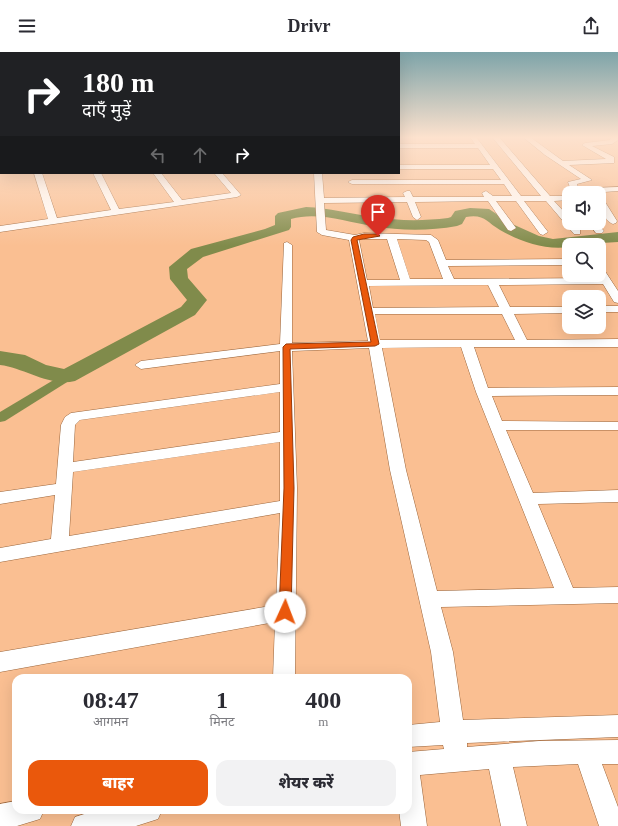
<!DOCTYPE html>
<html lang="hi">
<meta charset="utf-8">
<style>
:root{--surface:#fff;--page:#f2f2f3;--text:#2b2b33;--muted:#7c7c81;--accent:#ea580c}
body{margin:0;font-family:"Times New Roman","Noto Sans Devanagari",serif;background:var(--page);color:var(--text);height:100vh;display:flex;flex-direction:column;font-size:15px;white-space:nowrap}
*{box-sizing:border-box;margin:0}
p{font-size:13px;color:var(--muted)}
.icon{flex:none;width:22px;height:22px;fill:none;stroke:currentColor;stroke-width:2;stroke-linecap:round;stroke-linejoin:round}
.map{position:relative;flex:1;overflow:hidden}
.side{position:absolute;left:12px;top:622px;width:400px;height:140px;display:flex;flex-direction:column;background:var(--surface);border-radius:12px;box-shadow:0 4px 16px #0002}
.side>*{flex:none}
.hud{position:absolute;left:0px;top:0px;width:400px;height:122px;box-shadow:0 4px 16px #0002;background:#202124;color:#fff;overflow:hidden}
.controls{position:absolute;left:562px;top:134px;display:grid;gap:8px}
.controls a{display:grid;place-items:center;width:44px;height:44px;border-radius:8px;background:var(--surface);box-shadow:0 4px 16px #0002;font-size:20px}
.pin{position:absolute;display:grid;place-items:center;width:34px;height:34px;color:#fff;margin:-41px -17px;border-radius:50% 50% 50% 0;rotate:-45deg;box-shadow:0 0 4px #0007}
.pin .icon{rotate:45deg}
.me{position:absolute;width:44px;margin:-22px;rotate:2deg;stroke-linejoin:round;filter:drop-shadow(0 0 3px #0008)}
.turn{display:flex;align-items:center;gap:14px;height:84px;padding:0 16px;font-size:18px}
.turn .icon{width:52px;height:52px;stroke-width:2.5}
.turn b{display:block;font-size:28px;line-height:34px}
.lanes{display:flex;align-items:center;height:38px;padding:0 16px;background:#0003;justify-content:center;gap:20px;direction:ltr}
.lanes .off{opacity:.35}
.eta{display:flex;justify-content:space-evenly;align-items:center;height:68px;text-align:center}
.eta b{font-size:24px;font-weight:800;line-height:28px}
.button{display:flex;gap:8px;margin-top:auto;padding:8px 16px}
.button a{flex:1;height:46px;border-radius:12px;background:var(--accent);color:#fff;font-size:16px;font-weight:800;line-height:46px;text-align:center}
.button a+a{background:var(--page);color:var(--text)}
header{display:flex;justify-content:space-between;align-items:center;height:52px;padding:0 16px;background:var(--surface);font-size:18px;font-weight:800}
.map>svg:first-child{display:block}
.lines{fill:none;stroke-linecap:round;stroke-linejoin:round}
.canal{fill:#808b4b;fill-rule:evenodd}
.river{fill:#808b4b;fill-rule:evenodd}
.street-casing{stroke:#9a653b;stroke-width:1}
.secondary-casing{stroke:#9a653b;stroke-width:1}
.street{fill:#fff;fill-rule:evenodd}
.secondary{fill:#fff;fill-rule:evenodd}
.route{fill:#ea580c;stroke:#983908}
</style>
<header><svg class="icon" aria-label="menu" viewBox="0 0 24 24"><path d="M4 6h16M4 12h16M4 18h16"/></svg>Drivr<svg class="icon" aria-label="share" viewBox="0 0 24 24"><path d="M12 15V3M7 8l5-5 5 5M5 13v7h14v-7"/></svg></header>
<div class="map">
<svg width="618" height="774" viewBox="0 0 618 774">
<rect width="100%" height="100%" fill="#fabf92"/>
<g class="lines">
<path class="canal" d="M67 320 72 321 74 324 72 327 5 369 0 370V360Z"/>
<path class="river" d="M306 155C329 156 351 162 374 165 399 169 423 169 448 166L451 165 455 159 470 156 489 157 510 171 539 184 553 187 618 180V190L569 193V195C544 198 522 190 500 178 486 170 485 162 466 165L462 172 457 174C429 179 401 179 373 174 347 170 317 159 291 167V175L289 178 203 205 187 217 188 226 207 248 195 263 75 329C49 335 25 316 0 313V299L25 303 46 313 64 317 181 255 187 248 170 227 169 215 191 197 265 177 275 173V164L278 161Z"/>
<defs>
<path id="street" d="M470 85H476L521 144H541L492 85H499L550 144H569V148L554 149 569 165V171H574L580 178V182H574L546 149H524L548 180 543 183 540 182 516 149H496L516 176 511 179 508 178 488 149 415 150 421 165 417 168 413 165 407 150 324 151 326 178 355 183 364 181 431 183 438 188 446 208 569 207V213L448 214 454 227 599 226 597 223H599V215L603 216 618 239V251L614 250 603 232 499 233 510 255H569V261L514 262 527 288 618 287V295H474L488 336 618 335V343L492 344 502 369 618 370V378H506L533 441 618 438V450L538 452 573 536 618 535V551L441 555 453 600 463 668 618 663V685L467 691V695L539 689 618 688V712H602L618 755V774H599L578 712 513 715 527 774H501L489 717 420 723 427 774H401L399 758H408V700L444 697 443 693 408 695V673L440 670 431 600 390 418 369 296 292 299 297 436 295 626H273L275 570 0 620V600L276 553 280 461 0 510V496L51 487 55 443 0 452V440L56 432 61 373 65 365 71 361 280 332V299L141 317 135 313 141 309 280 292 284 191 287 190 292 193V291L368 289 349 188 322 183 317 180 314 121H322L324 146 405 145 403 141 407 139H410L413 145H484L482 141 486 139 493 144H512L504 132H352L348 130 352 128H501L493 117H399V113H490L478 96H399V92H475ZM364 187H387L400 228H367L359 188ZM397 187 426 188 429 190 443 227H410ZM488 233 499 255 373 256 369 234ZM375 262H502L515 288H380ZM461 295 476 340 554 536 437 539 406 418 382 296ZM280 340V380L73 410 75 373 80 368ZM280 390V449L69 484 73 420Z
M523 85H530L563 109 606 107 582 93 585 91 610 88 611 85H617L618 88 612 92 592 94 614 105V111L569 113 592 128 577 132 580 141H572L568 130 581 127 545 103Z
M0 105H1V109H0Z
M34 121H42L57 166 111 158 93 121H101L119 157 174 150 153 121H161L182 148 231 141 214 121H222L241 143 237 145 0 180V174L48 167Z
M618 135V139L590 141 589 139 595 136Z
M599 145H602L617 169 616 171 613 172C604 169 599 153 599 145Z
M588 171H597L604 179 602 181H596Z
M599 254H618V260H599Z
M16 749V758H44L40 767 17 774H0V752Z
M97 758H162L158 767 136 774H71L75 765Z"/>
<path id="secondary" d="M0 89H1V95H0Z"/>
</defs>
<use href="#street" class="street-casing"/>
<use href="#secondary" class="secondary-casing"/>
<use href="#street" class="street"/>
<use href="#secondary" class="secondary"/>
</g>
<linearGradient id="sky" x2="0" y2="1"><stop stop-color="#7ea4a9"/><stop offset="0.44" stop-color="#fde2ce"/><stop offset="1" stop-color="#fde2ce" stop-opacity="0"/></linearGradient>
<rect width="618" height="194" fill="url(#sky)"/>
<path class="route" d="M364 182H378L380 184 357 188 379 292 375 294 290 297 294 436 291 560 290 564 285 565 281 564 279 560 284 436 283 295 286 292 371 290 351 188 353 185Z"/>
</svg>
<div class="controls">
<a><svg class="icon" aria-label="sound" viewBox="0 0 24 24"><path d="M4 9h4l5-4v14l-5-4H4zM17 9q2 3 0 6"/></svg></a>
<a><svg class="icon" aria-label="search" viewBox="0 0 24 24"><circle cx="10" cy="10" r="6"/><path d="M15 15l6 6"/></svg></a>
<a><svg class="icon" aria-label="layers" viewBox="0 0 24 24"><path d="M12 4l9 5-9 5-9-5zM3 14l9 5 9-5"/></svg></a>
</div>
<div class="pin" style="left:378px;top:184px;background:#d93025"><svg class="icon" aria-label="arrive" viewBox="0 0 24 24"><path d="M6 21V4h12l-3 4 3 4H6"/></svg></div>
<svg class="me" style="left:285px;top:560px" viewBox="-20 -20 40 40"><circle r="19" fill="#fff"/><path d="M0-13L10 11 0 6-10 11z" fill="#ea580c"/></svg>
<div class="hud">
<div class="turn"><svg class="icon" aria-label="right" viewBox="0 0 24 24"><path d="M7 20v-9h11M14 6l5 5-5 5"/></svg><div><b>180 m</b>दाएँ मुड़ें</div></div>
<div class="lanes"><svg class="icon off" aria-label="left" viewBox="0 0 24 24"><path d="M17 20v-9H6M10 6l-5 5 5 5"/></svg><svg class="icon off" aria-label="ahead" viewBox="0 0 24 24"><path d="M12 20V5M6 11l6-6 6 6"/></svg><svg class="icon" aria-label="right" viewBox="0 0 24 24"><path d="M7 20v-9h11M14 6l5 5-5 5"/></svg></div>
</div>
<section class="side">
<div class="eta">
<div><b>08:47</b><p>आगमन</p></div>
<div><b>1</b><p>मिनट</p></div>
<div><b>400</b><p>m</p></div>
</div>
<div class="button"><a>बाहर</a><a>शेयर करें</a></div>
</section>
</div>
